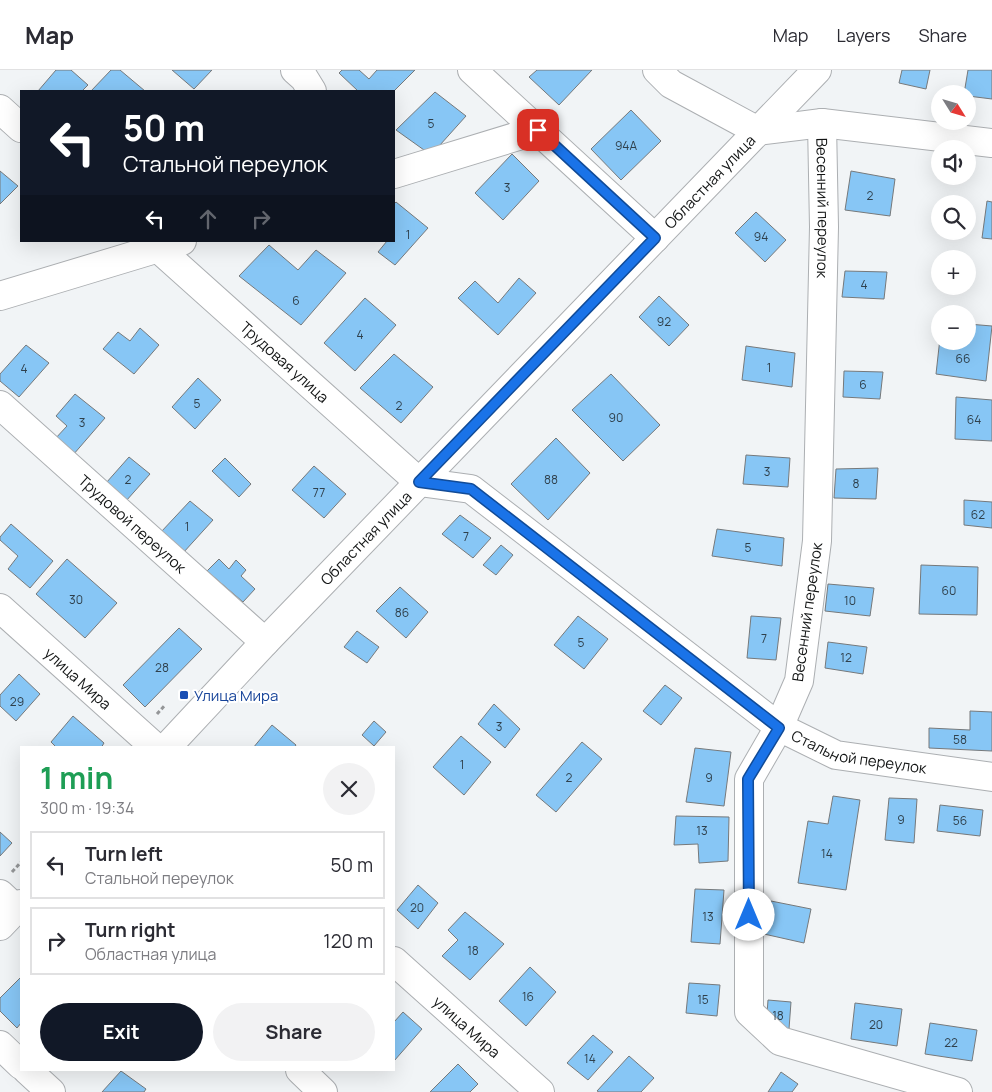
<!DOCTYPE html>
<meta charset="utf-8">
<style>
:root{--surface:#fff;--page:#f2f2f3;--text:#2b2b33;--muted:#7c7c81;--line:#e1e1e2;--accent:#111827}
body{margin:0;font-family:Manrope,sans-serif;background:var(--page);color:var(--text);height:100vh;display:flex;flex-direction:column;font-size:19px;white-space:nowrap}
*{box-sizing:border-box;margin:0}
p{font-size:16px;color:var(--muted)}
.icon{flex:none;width:28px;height:28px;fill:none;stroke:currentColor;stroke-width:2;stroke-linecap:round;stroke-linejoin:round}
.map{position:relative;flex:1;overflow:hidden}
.side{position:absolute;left:20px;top:676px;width:375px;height:325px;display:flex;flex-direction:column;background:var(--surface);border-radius:0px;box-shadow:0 5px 20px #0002}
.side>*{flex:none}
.hud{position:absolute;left:20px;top:20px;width:375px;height:152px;border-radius:0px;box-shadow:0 5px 20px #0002;background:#111827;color:#fff;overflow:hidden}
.needle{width:32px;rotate:127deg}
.tools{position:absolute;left:931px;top:15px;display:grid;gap:10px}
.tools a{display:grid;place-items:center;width:45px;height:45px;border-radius:50%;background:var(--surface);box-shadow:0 5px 20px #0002;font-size:25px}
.pin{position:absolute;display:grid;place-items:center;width:42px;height:42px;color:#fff;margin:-21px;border-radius:10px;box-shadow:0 2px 8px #0006}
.me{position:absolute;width:55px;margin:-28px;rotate:0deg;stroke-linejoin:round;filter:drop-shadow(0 0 4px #0008)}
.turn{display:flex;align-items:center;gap:18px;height:105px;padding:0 20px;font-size:22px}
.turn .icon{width:65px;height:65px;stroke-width:2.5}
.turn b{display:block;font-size:35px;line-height:42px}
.lanes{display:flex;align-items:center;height:48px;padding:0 20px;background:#0003;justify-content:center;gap:25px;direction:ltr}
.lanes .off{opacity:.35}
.round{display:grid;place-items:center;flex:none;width:52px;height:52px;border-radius:26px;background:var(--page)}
.summary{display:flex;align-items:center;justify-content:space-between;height:85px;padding:0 20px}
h1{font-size:30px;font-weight:700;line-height:38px;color:#1e9e55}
.cta{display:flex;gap:10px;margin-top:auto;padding:10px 20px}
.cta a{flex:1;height:58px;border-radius:30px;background:var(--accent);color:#fff;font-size:20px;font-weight:700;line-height:58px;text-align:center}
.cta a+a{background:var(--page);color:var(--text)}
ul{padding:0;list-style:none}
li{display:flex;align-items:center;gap:15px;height:68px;margin:0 10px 8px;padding:0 10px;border:2px solid var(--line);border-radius:0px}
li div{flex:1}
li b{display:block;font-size:19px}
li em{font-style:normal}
header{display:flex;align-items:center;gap:30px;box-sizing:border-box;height:70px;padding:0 25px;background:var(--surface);border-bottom:1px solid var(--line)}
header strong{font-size:24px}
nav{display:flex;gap:28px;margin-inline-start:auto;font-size:18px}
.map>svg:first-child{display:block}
.building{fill:#87c6f5;stroke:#76797b}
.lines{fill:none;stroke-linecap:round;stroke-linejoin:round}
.minor-casing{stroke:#acafb2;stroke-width:30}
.major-casing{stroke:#acafb2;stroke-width:30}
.path{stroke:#949698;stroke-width:3;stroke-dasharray:4 2.5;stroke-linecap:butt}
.minor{stroke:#fff;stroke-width:28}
.major{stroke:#fff;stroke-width:28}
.route-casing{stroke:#114b97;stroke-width:12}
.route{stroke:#1a73e8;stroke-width:9}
.transit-dot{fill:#1a4fb4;stroke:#fff;stroke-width:2}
.labels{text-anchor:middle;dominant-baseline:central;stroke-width:4;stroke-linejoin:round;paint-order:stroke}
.number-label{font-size:12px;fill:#2f404c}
.street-label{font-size:15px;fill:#121414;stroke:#fff}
.transit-label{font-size:15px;fill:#164399;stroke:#fff;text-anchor:start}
</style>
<header>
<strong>Map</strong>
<nav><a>Map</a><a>Layers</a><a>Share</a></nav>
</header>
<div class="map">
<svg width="992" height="1022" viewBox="0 0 992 1022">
<rect width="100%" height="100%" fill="#f1f4f6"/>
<path class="building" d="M56 0H71L88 15 82 21H38Z
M111 0H120L145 21H91Z
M172 0H212L194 19Z
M342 0H359L369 9 377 0H415L394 21H358L339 3Z
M537 0H592L559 35 529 7Z
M902 0H930L926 19 899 13Z
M968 0H992V29L968 26V24H964Z
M435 22 466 46 431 85 396 60Z
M631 40 661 71 621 110 591 79Z
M512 84 539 111 503 150 475 123Z
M0 101 18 116 0 134Z
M851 101 895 109 890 146 845 140Z
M987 131 992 132V169L982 168Z
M396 132 428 158 395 195 378 182 387 171H394V134Z
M756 142 786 170 765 192 735 163Z
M269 175 298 200 316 180 346 203 301 255 239 206Z
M845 201 887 202 884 229 842 227Z
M519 208 536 223 498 265 458 228 475 211 498 233Z
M659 226 689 255 669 276 639 247Z
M365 228 396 255 355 301 324 273Z
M968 254 992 256 986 311 936 304 940 268V271H968Z
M140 258 159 275 134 304 103 279 118 262 130 271Z
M26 275 49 293 19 327 0 311V304Z
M746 276 795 283 792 317 742 310Z
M394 284 433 317 401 353 360 318Z
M844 301 883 302 880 329 843 327Z
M611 304 660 355 623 391 572 340Z
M198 308 221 330 195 359 172 337Z
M75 324 105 348 73 385 54 370 67 356 56 346Z
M956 327 992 330V371L955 369Z
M556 368 590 403 548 450 511 414Z
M746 385 790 388 788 417 743 414Z
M129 387 150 404 126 431 106 413Z
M225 388 251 414 239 427 212 401Z
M314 396 346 424 324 448 292 420Z
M878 398 876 429 834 428 836 399Z
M964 430 992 432V458L964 455Z
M190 431 213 450 183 483 161 462Z
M460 445 491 468 473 488 442 464Z
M11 454 53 491 30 518 8 499 18 486 0 470V467Z
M717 459 784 468 782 496 712 486Z
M501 475 513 485 496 505 483 495Z
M67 489 117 533 85 568 36 524Z
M219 489 229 499 236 490 246 500 241 506 255 519 243 532 207 501Z
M921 495 978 497 977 545 919 544Z
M828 514 874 518 870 546 825 541Z
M400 517 428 542 406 568 376 541Z
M578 546 608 569 584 599 554 575Z
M751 546 781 548 776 590 747 588Z
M179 558 202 579 145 637 123 615Z
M357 561 379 577 367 593 344 577Z
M828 572 867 577 863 604 825 598Z
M19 604 40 624 16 651 0 636V625Z
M665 615 682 628 661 655 643 641Z
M494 634 520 659 505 678 478 654Z
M970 641 992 642V681L929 678V658L970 660Z
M73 646 104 673 101 678H57L51 672Z
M374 651 386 662 374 676 362 665Z
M272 655 296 675 294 678H253Z
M461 666 491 692 464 725 433 697Z
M582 672 602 689 556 742 536 725Z
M695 678 731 682 724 736 686 732Z
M833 726 860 730 846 820 798 813 808 751 828 754Z
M889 728 917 729 914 773 885 770Z
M940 735 983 740 980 766 937 761Z
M676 746 729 747 728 791 699 793 698 774 674 775Z
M0 762 12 773 0 786Z
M418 815 438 833 418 859 397 840Z
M695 819 724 820 720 874 691 872Z
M771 831 811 839 804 873 764 864Z
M465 842 504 874 470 910 442 886 458 870 448 860Z
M530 897 556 922 526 956 499 931Z
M21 907V953L17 958 0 941V928Z
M689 913 720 915 717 946 686 943Z
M768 930 791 932 789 959 766 958Z
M855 933 902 939 897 976 851 969Z
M403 942 422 959 394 991V952Z
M930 953 977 960 972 991 925 984Z
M593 965 613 982 588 1010 567 993Z
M629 986 654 1008 641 1022H599L597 1021Z
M458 994 478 1014 470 1022H430Z
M121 1001 146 1019 144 1022H102Z
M781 1002 798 1014 792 1022H768Z"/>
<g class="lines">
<defs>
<g id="minor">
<path d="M295 0 304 8 312 21"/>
<path d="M472 0 655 168"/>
<path d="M657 0 671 14 758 61 822 53 992 73"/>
<path d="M0 39 21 58"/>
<path id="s1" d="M822 53 824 157 817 471 799 611 779 657 749 709V942L780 971 958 1022"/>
<path d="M394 104 538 60"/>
<path id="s2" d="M150 171 419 412 471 419 779 657 836 685 992 707"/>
<path d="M0 226 182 171"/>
<path id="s3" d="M0 335 265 572"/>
<path id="s4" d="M0 538 156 678"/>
<path d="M0 824 16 839"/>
<path id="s5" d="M394 891 540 1022"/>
<path d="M0 975 21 995"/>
<path d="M27 1000 51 1022"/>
<path d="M300 1000 323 1022"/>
</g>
<g id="major">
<path id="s6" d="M166 678 265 572 817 0"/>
<path d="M0 856 21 834"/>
</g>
</defs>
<use href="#minor" class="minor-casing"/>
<use href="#major" class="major-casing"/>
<path class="path" d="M157 644 165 635
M12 802 21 792"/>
<use href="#minor" class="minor"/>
<use href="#major" class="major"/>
</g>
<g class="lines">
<defs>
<path id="route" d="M538 60 655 168 419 412 471 419 779 658 748 709 749 845"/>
</defs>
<use href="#route" class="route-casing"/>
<use href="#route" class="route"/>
</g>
<rect class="transit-dot" x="179" y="620" width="10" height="10" rx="2.5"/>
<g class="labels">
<g class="number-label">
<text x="431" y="53">5</text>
<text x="626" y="75">94А</text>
<text x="507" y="117">3</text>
<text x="870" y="125">2</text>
<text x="408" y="164">1</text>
<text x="761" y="166">94</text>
<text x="864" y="214">4</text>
<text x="296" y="230">6</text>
<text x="664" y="251">92</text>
<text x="360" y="264">4</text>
<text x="963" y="288">66</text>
<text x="769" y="297">1</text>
<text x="24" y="298">4</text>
<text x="863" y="314">6</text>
<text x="197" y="333">5</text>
<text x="399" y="335">2</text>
<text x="616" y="347">90</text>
<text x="974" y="349">64</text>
<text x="82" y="352">3</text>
<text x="767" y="401">3</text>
<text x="128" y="409">2</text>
<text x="551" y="409">88</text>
<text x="856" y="413">8</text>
<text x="319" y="422">77</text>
<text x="978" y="444">62</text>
<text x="187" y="456">1</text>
<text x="466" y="466">7</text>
<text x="748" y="477">5</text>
<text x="949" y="520">60</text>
<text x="76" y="529">30</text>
<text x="850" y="530">10</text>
<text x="402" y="542">86</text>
<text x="764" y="568">7</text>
<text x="581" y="572">5</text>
<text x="846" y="587">12</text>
<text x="162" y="597">28</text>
<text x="17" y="631">29</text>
<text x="499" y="656">3</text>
<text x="960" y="669">58</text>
<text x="462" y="694">1</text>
<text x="569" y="707">2</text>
<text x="709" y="707">9</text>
<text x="901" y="749">9</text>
<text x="960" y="750">56</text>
<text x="702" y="760">13</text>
<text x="827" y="783">14</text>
<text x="417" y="837">20</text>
<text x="708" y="846">13</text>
<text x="473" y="880">18</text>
<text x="528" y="926">16</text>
<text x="703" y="929">15</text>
<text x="778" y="945">18</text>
<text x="876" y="954">20</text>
<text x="951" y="972">22</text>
<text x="590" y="988">14</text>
</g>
<g class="street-label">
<text stroke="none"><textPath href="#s6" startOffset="785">Областная улица</textPath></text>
<text stroke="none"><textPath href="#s1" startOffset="85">Весенний переулок</textPath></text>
<text stroke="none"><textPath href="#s2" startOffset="181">Трудовая улица</textPath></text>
<text stroke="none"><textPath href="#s3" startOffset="178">Трудовой переулок</textPath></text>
<text stroke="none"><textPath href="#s6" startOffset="290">Областная улица</textPath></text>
<text transform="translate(807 542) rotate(-82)">Весенний переулок</text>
<text stroke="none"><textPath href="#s4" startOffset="105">улица Мира</textPath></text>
<text stroke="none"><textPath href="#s2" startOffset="888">Стальной переулок</textPath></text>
<text stroke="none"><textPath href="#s5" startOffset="98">улица Мира</textPath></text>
</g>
<g class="transit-label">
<text x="194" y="625">Улица Мира</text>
</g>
</g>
</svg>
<div class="tools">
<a><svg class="needle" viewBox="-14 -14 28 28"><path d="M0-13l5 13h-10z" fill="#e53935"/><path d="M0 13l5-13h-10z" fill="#7c7c81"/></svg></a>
<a><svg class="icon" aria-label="sound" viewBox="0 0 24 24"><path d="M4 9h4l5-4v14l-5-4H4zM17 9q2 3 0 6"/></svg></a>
<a><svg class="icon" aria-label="search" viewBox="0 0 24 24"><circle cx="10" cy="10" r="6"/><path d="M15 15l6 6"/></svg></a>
<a>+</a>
<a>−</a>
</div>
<div class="pin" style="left:538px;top:60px;background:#d93025"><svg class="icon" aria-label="arrive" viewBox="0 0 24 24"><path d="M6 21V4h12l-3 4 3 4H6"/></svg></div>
<svg class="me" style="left:749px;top:845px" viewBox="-20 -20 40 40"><circle r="19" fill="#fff"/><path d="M0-13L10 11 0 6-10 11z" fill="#1a73e8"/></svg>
<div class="hud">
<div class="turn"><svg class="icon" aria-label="left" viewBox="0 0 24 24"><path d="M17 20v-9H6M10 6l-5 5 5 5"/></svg><div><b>50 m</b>Стальной переулок</div></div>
<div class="lanes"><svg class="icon" aria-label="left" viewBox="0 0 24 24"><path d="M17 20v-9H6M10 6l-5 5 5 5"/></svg><svg class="icon off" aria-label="ahead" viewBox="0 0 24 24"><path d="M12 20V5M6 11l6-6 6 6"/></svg><svg class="icon off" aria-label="right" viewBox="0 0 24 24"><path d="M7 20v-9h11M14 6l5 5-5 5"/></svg></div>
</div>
<section class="side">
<div class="summary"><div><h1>1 min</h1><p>300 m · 19:34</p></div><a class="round"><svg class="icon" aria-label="close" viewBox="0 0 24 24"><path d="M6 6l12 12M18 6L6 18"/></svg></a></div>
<ul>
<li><svg class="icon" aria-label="left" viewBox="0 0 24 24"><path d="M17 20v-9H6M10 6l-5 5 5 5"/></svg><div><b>Turn left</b><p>Стальной переулок</p></div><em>50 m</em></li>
<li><svg class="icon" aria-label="right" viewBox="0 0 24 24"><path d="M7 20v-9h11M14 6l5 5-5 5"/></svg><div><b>Turn right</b><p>Областная улица</p></div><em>120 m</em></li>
</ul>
<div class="cta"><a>Exit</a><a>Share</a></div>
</section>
</div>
